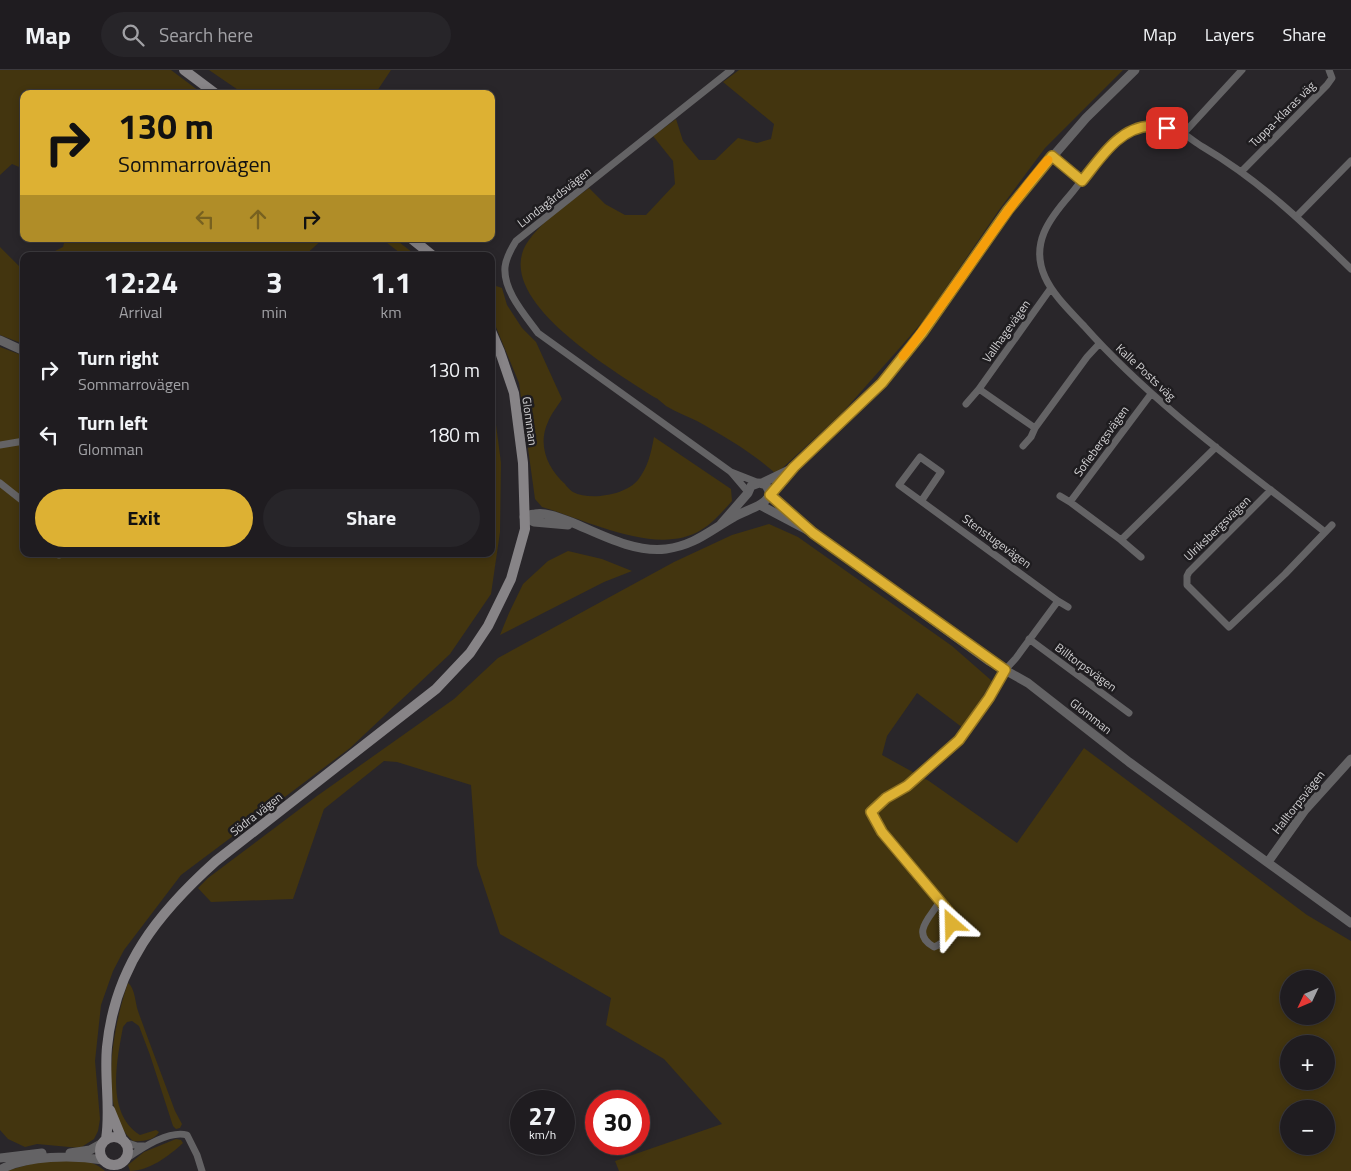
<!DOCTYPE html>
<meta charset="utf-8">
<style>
:root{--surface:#1f1c20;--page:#272529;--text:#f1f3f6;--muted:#a1a1a5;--line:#3c3a3e;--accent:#ddb133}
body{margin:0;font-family:"Titillium Web",sans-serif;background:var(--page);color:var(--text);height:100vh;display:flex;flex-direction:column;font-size:19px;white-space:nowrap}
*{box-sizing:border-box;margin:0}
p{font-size:16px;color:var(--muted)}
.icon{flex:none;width:28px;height:28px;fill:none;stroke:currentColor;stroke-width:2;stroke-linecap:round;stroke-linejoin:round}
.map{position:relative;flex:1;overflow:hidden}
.sheet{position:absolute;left:20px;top:182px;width:475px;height:305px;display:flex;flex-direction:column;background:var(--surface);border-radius:10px;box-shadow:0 2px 8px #0003,0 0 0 1px var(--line)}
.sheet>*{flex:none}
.hud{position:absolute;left:20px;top:20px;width:475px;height:152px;border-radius:10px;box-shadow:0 2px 8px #0003,0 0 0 1px var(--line);background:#ddb133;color:#111;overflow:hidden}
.needle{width:32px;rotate:226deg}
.fabs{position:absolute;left:1280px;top:900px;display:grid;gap:10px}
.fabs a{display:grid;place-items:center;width:55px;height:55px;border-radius:50%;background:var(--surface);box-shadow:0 2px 8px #0003,0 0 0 1px var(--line);font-size:25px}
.speed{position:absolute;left:510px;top:1020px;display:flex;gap:10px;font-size:25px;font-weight:700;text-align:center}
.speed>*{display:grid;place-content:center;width:65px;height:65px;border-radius:50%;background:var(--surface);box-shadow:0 2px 8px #0003,0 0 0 1px var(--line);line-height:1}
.speed small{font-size:12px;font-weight:400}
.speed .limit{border:8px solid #d22;background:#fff;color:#111}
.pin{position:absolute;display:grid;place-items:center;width:42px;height:42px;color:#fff;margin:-21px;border-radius:10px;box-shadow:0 2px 8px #0006}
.me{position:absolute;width:55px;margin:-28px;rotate:335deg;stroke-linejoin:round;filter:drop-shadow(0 0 4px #0008)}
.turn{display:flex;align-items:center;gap:18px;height:105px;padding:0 15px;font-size:22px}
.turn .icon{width:65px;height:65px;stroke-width:2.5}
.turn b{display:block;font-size:35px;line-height:42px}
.lanes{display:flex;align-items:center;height:48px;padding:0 15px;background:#0003;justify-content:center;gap:25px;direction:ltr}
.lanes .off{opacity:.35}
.eta{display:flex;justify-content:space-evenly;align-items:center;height:85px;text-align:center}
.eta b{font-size:30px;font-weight:700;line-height:35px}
.cta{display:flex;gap:10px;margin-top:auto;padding:10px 15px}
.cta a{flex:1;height:58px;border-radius:30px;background:var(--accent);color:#111;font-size:20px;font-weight:700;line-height:58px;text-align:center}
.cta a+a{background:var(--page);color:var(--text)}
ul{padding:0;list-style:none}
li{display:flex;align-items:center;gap:15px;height:65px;padding:0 15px}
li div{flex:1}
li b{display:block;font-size:19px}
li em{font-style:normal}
header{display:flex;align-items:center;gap:30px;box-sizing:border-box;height:70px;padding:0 25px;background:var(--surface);border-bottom:1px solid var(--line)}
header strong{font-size:24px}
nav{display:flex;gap:28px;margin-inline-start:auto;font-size:18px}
.search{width:350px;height:45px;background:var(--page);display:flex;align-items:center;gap:12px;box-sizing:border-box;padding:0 18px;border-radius:28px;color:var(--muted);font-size:19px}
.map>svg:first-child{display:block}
.green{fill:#43350f;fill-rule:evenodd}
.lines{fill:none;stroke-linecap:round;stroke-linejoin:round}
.minor{stroke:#646365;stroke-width:7}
.tertiary{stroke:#646365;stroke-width:9}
.secondary{stroke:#878487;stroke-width:10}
.route-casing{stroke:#907321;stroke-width:12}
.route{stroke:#ddb133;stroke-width:9}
.slow{stroke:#f59e0b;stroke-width:9}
.labels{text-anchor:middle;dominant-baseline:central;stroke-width:5;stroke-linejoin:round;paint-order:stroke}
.street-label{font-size:12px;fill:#d2d1d3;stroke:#1f1d20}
</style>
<header>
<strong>Map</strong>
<div class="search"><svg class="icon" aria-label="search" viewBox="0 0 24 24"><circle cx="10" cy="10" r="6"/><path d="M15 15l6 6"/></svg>Search here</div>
<nav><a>Map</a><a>Layers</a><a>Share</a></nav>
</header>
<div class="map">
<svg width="1351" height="1101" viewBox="0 0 1351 1101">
<rect width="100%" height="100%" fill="#29262a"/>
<path class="green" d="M0 0H171L203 24H24V99L12 94 0 105Z
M209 0H391L377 21 379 24H244Z
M739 0H1123L1045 78 999 140 924 250 904 273 842 343 776 404C753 383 724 366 697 351 687 346 676 342 666 336 662 333 659 329 654 327 616 302 507 238 522 184 529 159 569 133 589 118L605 134 625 145H646L675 114 673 91 653 66 676 49 683 71 699 90H715L738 68 757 73 771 69 774 54 723 12Z
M65 169H323L304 186H45L63 177Z
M382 169H395L417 186H404Z
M0 177 21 198 24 197V271L21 273 0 265Z
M496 216 502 218 507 235 522 258 536 272 562 329C557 337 551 344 548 352 537 375 548 399 565 414 567 417 571 421 573 422 590 431 626 425 638 410 648 397 651 383 654 367L731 419 732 431C723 441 713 453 701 460 657 487 587 450 542 437L535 429 519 313 491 245V217Z
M0 277 24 286V484H491V316L501 393 500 462 491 524 450 584 350 678 181 805 124 880 113 901 101 935 95 991 100 1049 98 1061 94 1069 80 1078 37 1074 25 1077 8 1069 0 1060Z
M769 454 798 467 952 576 992 611 963 658 917 623 887 666 882 685 929 711 1017 773 1084 678 1307 845 1351 871V1101H619L615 1091 722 1054 664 989 606 955 611 928 500 864 477 795 471 715 397 692 384 691 324 739 293 829 211 832 198 818 208 808 317 726 454 629 498 588 674 492 732 465ZM1289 909H1326V946H1289ZM1289 974H1326V1011H1289ZM1289 1039H1326V1076H1289Z
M568 481 602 489 632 501 604 512 500 565 509 543 523 514 548 491Z
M128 913C135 918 135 932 138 941 150 975 163 1008 175 1041L182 1054 180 1058 176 1059 173 1056 150 985 139 956 132 951 127 952 123 957C117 990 105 1043 140 1065L156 1060 159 1062C155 1070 142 1072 133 1071 96 1041 114 952 128 913Z
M176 1069 181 1070 183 1073C169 1086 149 1101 130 1101L128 1095 144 1082Z
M61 1090C79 1091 90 1088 105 1101H6L34 1093Z"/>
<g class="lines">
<path class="minor" d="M731 0 516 171C511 179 506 188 505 197 503 221 525 245 538 263L731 402 748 422
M1183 64 1242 0
M1052 86 1082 111
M1241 102 1327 15 1332 8 1329 0
M1297 146 1351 91
M1051 218 979 319 1035 358 1087 287 1099 274
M1151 324 1070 432 1121 470 1216 377
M966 334 979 319
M0 375 24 371
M1023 376 1031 367 1035 358
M731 402 759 413
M0 413 24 432
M1271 420 1189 502 1187 506V515L1229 557 1285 504 1332 455
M1060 426 1070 432
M922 430 941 402 920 387 899 415 1058 531 1016 588 1005 600 989 628 959 671 907 716 886 729 871 742 882 761 940 831C932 846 909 863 934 877 947 872 956 858 950 844 948 839 943 835 940 831
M1325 462C1242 397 1154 335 1084 256 1070 241 1053 225 1045 207 1030 174 1049 149 1070 125 1088 104 1106 71 1133 60 1148 54 1168 57 1182 63 1189 67 1196 73 1203 77 1259 110 1305 154 1351 199
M1121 470 1141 487
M59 484V485
M1058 531 1068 537
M1029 569 1129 643
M125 1072 137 1076H144
M126 1089C140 1079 169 1060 187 1065L197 1085 202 1101"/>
<path class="tertiary" d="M0 270 24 281
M762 413 789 400
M770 423 780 415 794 397 882 313 922 263 966 202 989 166 1017 128 1086 48 1135 0
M770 425 799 451
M760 435 813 463 989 591 1028 613 1129 692 1351 853
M524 447C527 446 531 444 535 444 547 442 560 448 571 452 600 464 634 483 666 479 695 475 709 461 734 447 745 440 767 436 770 423L766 415 759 413 751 416 748 423 721 454
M524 447 534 452 568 455
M1268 792 1305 740 1351 689
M70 1083 90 1080 101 1074
M0 1088 42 1083
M0 1100C26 1085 74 1085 103 1090"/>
<path class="secondary" d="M184 0 216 24
M412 169 433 186
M110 1040 122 1069
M100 1081a14 14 0 1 1 28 0a14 14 0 1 1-28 0Z
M106 1069C111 1039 104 1008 107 977 115 896 158 843 216 791L436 619 470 583 488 556 511 509 525 459 523 393 514 323 500 282 491 261"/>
</g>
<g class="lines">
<defs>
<path id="route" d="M952 854 950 843 882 762 871 742 886 728 907 716 959 670 989 628 1005 600 813 463 770 425 794 397 882 313 922 263 1008 140 1052 86 1082 111C1100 89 1119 57 1151 56 1156 56 1162 58 1167 58"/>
</defs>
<use href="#route" class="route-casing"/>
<use href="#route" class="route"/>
<path class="slow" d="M903 286C954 223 995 152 1048 90"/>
</g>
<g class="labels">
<g class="street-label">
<text transform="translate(1282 44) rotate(-45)">Tuppa-Klaras väg</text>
<text transform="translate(554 127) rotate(-38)">Lundagårdsvägen</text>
<text transform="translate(1006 261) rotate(-55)">Vallhagevägen</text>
<text transform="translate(1146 302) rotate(43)">Kalle Posts väg</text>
<text transform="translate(530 351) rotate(82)">Glomman</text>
<text transform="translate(1101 371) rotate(-54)">Sofiebergsvägen</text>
<text transform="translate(1217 458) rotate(-44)">Ulriksbergsvägen</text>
<text transform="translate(997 471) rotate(36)">Stenstugevägen</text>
<text transform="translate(1086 597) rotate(36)">Billtorpsvägen</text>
<text transform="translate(1091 646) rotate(38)">Glomman</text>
<text transform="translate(1298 732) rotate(-52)">Halltorpsvägen</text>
<text transform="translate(256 744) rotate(-38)">Södra vägen</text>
</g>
</g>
</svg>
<div class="fabs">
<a><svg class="needle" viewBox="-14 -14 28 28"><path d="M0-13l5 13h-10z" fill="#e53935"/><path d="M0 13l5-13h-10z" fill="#a1a1a5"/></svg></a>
<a>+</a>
<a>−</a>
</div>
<div class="speed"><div>27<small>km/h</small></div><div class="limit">30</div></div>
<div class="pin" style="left:1167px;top:58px;background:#d93025"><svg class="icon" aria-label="arrive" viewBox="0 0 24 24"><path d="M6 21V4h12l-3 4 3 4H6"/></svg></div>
<svg class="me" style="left:952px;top:854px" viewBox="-20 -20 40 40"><path d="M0-17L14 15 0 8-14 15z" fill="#ddb133" stroke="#fff" stroke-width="4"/></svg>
<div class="hud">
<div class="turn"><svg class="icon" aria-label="right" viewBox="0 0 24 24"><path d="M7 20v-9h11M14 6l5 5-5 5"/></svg><div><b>130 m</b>Sommarrovägen</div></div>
<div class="lanes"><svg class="icon off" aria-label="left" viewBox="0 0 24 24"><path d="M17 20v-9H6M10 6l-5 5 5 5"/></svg><svg class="icon off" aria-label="ahead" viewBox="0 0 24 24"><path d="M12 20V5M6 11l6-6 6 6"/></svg><svg class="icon" aria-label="right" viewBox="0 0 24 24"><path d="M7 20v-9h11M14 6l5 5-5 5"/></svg></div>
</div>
<section class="sheet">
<div class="eta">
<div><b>12:24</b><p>Arrival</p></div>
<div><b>3</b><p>min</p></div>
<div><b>1.1</b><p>km</p></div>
</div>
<ul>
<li><svg class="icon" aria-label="right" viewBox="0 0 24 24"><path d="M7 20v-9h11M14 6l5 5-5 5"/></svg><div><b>Turn right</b><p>Sommarrovägen</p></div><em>130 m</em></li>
<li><svg class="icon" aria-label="left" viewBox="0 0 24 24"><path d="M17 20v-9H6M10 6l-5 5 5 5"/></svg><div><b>Turn left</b><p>Glomman</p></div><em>180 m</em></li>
</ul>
<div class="cta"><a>Exit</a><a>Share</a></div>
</section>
</div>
